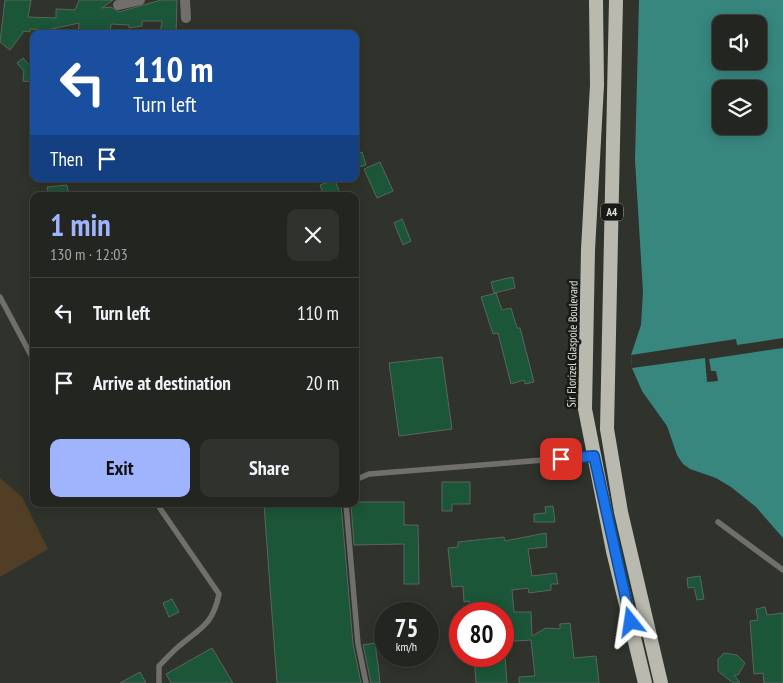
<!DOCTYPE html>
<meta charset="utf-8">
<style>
:root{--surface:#232620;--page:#2f322d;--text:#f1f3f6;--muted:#a3a5a5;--line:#40433e;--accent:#a0b3fd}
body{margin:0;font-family:"PT Sans Narrow",sans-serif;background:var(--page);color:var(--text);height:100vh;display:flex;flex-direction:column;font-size:19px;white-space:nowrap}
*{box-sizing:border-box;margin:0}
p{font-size:16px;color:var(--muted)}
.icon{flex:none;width:28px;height:28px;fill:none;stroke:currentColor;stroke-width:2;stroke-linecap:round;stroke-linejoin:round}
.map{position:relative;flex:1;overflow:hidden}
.drawer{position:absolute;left:30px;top:192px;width:329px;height:315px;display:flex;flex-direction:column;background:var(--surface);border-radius:10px;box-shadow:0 2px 12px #0003,0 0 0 1px var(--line)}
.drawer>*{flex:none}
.banner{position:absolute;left:30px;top:30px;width:329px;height:152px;border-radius:10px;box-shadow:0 2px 12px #0003,0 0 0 1px var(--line);background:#1a4fa0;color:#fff;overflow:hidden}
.tools{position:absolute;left:712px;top:15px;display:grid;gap:10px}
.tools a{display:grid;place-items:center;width:55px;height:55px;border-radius:10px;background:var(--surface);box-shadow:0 2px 12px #0003,0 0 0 1px var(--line);font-size:25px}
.speed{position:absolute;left:374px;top:602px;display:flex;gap:10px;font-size:25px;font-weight:700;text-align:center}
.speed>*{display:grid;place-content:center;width:65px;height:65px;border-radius:50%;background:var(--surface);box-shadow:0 2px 12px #0003,0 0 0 1px var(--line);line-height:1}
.speed small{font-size:12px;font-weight:400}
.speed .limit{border:8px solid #d22;background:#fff;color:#111}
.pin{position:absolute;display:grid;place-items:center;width:42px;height:42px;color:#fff;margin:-21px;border-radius:10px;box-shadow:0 2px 8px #0006}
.me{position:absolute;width:55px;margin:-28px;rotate:345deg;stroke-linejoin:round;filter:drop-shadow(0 0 4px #0008)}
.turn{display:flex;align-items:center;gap:18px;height:105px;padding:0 20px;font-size:22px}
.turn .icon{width:65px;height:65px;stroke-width:2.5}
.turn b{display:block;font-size:35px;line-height:42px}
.then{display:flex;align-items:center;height:48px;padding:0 20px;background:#0003;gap:10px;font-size:19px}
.round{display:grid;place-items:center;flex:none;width:52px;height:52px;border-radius:10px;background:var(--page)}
.summary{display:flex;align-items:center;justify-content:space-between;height:85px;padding:0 20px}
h1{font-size:30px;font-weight:800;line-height:38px;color:var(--accent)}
.primary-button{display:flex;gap:10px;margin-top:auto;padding:10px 20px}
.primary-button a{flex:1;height:58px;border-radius:10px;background:var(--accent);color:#111;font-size:20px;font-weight:800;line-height:58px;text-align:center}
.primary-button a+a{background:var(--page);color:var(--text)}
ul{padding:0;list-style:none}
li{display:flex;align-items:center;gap:15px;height:70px;padding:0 20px;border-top:1px solid var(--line)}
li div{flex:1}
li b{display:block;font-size:19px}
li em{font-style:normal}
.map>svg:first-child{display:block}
.green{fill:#523e24}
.water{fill:#37877f;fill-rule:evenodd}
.pier{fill:#2f332b}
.building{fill:#1b5638;stroke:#5b655f}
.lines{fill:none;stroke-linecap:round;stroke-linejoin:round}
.service{stroke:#706f6b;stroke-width:5.5}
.minor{stroke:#706f6b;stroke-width:10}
.trunk{stroke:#bab9af;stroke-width:14}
.route-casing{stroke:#114b97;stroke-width:12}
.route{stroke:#1a73e8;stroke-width:9}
.labels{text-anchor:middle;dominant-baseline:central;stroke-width:5;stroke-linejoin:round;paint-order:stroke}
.shield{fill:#181a16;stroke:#a3a5a1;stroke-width:1}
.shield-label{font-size:11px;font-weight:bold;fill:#dfe1dc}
.street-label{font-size:12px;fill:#dfe1dc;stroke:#181a16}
</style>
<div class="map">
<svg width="783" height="683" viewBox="0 0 783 683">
<rect width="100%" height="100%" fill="#2f332b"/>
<path class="green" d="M0 478 22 497 48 549 0 577Z"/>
<path class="water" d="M639 0H783V538L756 507 731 487 716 478 690 469 683 464 677 455 667 426 642 391 632 368 631 355 641 325 643 292 635 160ZM721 24H759V61H721ZM721 89H759V126H721Z"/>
<path class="pier" d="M783 338V348L709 359 711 371H716L718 381 707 382 705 358 632 368 631 355 736 339 737 345Z"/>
<path class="building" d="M5 0H31L28 17 56 18V9L75 10 79 0H113L102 8 111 7 119 12 161 0H177L176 34 160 33 162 21H142V26L129 28V25L111 24 110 34H78L79 23 47 30 30 29V32L24 31 10 50 0 42Z
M23 58 34 70V82L23 81 24 71 17 63Z
M362 152 366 165 355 168V154Z
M380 162 393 191 377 198 364 169Z
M335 180 341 196H324L320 185Z
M67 185 69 196H49L47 187Z
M402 219 411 241 403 245 394 223Z
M513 277 515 288 494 293 491 282Z
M496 293 502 310 511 308 517 328H520L534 382 525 384 524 380 511 384 498 333 493 334 481 297Z
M442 357 452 429 399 436 389 363Z
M442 482H470V504H452V511H442Z
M357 502H404V525H418L419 584H404V544L354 545 351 504Z
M264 504H341L353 644 361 683H277Z
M553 506 555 522H534V514L546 513 545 507Z
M546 533 547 547 528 549 532 576 556 573 558 584H551V590L529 593 528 588 512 590 514 612H531L532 636 546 628 560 629V624L570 623 574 658 596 656 599 683H519V677L535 676 531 640 502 642V614H470L469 601 464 602 463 586 452 587 448 548 458 547V542L504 537 505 541Z
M700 576 704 599 697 600 694 587 688 588 687 578Z
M172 599 179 612 169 617 163 603Z
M765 607 767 615 783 613V683H764L763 673 754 674 750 621 758 620 756 609Z
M375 643 379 673 380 683H371L363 645Z
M212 648 233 683H171L166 674Z
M724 653 737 655 745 663 738 675H734L740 683H733L718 671V659Z
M474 656H505L507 683H476Z
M140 672 146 683H120Z"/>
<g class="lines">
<path class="service" d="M0 297 34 361
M355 480 369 474 594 456
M157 504 219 594C213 625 200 628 178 647 171 653 165 660 159 666V683
M346 504 358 644 366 683
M718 522 783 570"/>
<path class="minor" d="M185 0 186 18
M118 5 140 0"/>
<path class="trunk" d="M596 0 597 85 588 250 585 409 613 551 645 683
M616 0 607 429 621 512 661 683"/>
</g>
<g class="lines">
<defs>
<path id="route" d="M561 459 594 456 631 622"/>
</defs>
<use href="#route" class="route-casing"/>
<use href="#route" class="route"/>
</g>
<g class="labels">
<rect class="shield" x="601" y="203.5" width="22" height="17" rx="4"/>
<g class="shield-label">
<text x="612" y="212">A4</text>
</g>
<g class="street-label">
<text transform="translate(572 344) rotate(-89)">Sir Florizel Glaspole Boulevard</text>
</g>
</g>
</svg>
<div class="tools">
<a><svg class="icon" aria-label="sound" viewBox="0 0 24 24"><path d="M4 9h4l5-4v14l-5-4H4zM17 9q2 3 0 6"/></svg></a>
<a><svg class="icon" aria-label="layers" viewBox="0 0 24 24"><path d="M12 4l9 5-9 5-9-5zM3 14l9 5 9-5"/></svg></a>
</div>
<div class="speed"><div>75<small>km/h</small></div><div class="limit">80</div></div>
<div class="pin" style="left:561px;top:459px;background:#d93025"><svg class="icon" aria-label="arrive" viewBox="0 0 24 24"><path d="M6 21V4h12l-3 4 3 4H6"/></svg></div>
<svg class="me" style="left:631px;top:622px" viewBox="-20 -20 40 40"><path d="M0-17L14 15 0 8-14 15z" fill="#1a73e8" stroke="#fff" stroke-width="4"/></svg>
<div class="banner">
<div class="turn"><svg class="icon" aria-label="left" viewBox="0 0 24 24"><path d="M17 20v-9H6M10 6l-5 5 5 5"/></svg><div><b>110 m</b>Turn left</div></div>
<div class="then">Then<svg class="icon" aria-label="arrive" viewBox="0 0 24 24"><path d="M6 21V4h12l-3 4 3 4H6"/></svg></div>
</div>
<section class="drawer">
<div class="summary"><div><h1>1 min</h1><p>130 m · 12:03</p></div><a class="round"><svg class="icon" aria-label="close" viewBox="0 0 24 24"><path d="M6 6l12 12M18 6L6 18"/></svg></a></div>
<ul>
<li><svg class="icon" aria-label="left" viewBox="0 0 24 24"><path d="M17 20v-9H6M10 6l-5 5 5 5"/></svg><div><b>Turn left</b></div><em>110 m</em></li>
<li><svg class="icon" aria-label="arrive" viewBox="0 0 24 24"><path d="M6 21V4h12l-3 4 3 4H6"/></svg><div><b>Arrive at destination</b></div><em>20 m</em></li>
</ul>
<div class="primary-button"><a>Exit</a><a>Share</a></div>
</section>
</div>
